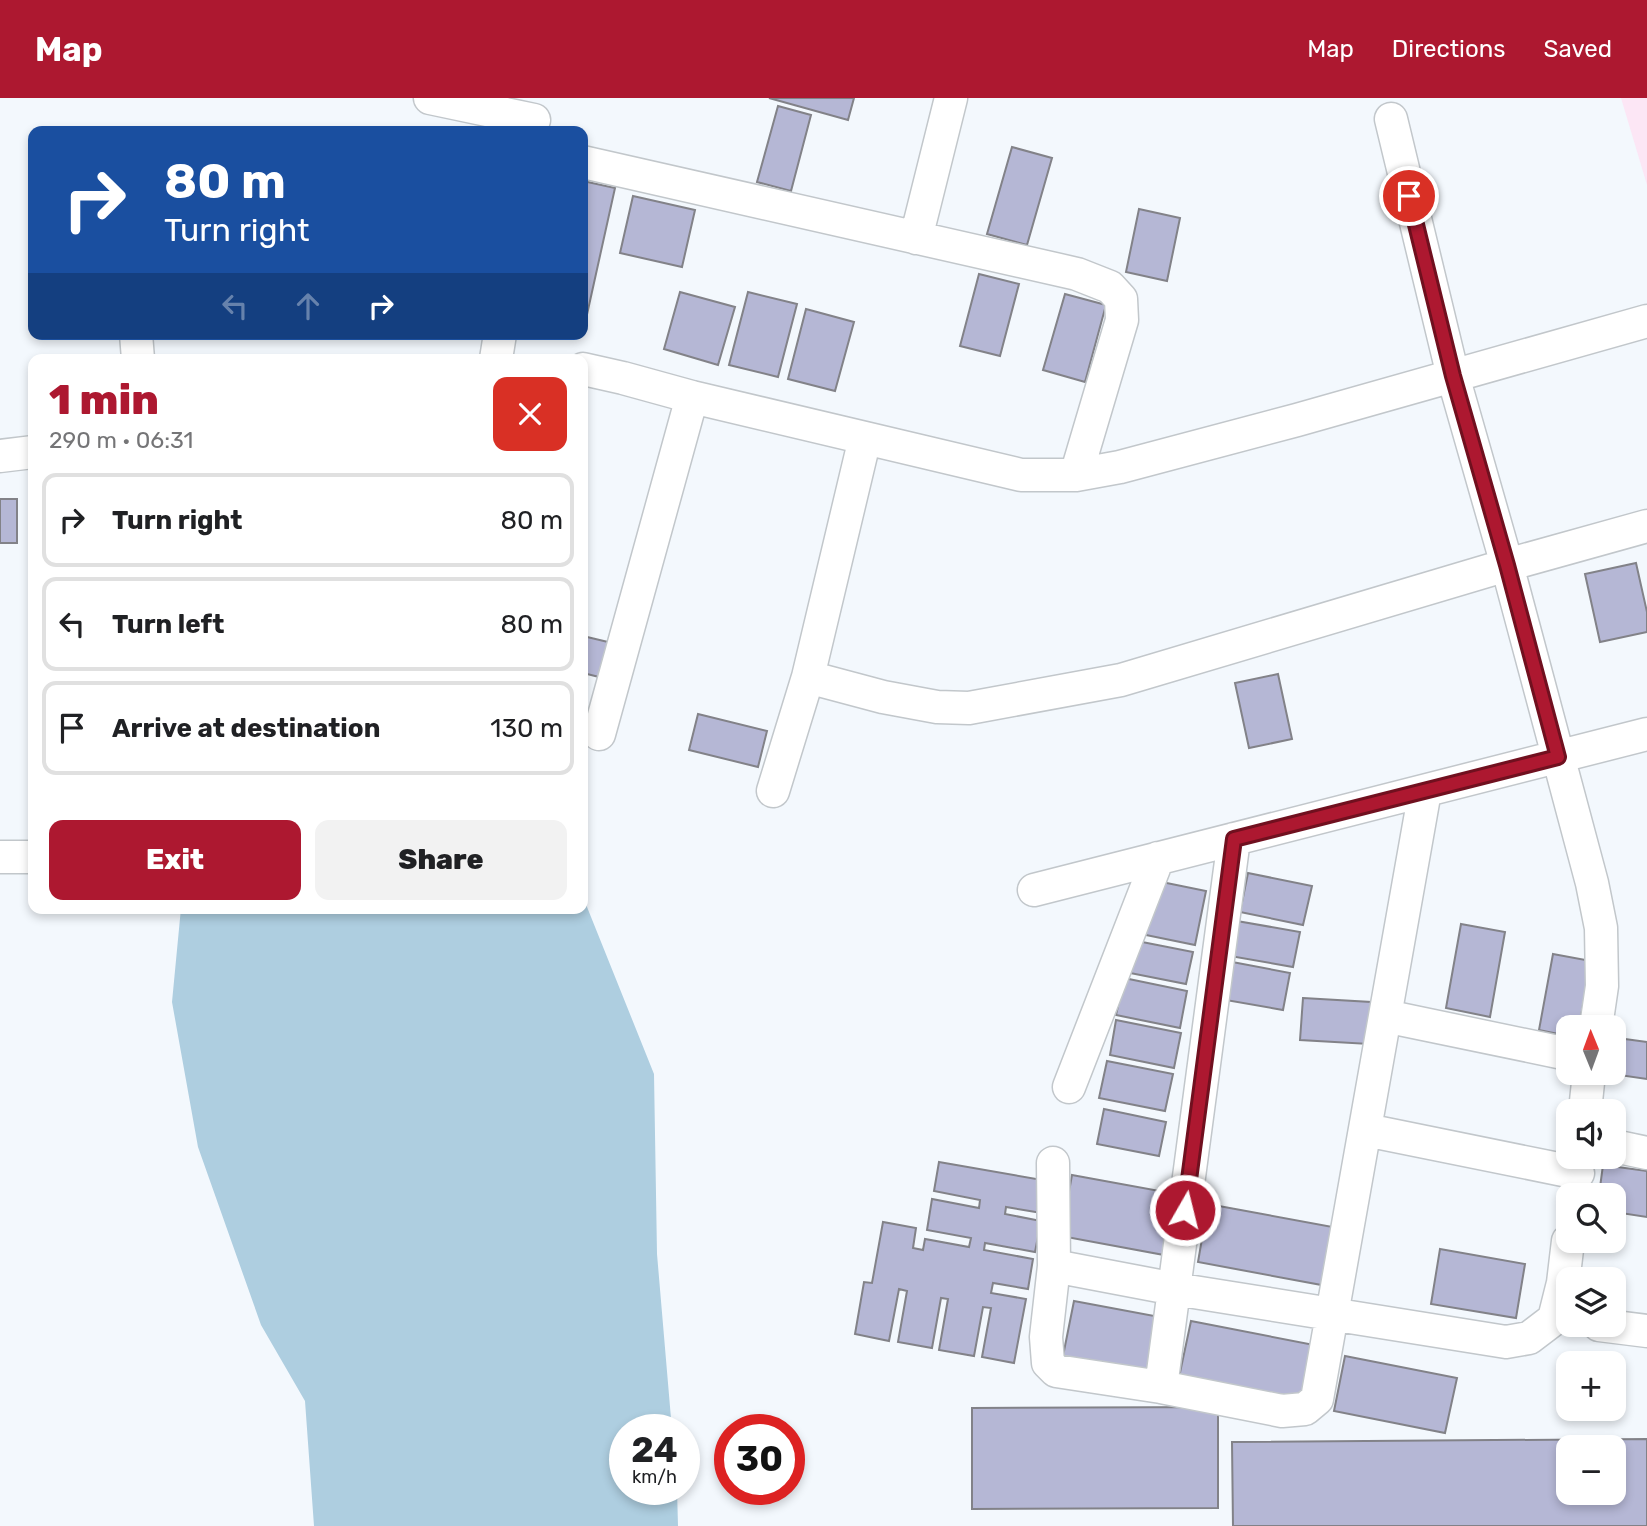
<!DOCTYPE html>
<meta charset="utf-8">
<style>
:root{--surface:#fff;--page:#f2f2f2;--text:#202124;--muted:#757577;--line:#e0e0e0;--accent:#ad1830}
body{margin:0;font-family:Rubik,sans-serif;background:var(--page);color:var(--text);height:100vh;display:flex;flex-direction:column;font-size:26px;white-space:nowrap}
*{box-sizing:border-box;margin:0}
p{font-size:23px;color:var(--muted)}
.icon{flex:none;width:38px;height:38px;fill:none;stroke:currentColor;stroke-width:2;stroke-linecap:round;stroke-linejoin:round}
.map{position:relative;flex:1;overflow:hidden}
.drawer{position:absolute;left:28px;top:256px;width:560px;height:560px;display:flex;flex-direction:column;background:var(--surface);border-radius:14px;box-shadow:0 4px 10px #0003}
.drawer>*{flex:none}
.banner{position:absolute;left:28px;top:28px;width:560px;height:214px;border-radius:14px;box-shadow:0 4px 10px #0003;background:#1a4fa0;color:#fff;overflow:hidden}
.needle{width:46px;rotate:359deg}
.tools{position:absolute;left:1556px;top:917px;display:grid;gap:14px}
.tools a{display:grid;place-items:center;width:70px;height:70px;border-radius:14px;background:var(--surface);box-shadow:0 4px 10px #0003;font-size:35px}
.speed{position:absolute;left:609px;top:1316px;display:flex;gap:14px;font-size:35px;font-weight:700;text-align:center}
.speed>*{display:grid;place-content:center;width:91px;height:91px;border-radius:50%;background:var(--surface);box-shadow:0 4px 10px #0003;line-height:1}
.speed small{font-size:18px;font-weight:400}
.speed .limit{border:10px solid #d22;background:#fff;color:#111}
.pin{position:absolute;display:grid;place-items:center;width:60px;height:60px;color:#fff;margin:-30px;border:4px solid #fff;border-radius:50%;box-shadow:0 2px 7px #0007}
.me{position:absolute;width:77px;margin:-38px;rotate:8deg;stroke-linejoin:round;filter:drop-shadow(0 0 5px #0008)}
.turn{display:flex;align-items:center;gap:24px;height:147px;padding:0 21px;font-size:32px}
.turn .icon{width:91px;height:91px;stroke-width:2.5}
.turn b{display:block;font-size:49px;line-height:60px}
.lanes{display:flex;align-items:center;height:66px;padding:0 21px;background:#0003;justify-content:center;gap:35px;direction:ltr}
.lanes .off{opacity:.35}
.round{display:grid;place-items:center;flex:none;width:74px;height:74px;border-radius:14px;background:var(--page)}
.summary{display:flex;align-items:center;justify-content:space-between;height:119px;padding:0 21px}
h1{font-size:42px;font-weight:800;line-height:52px;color:var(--accent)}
.action{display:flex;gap:14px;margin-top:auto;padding:14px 21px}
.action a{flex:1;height:80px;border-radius:14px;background:var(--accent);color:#fff;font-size:28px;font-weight:800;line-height:80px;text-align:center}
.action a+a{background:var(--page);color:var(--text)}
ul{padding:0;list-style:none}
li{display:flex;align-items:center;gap:21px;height:94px;margin:0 14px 10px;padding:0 7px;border:4px solid var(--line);border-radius:14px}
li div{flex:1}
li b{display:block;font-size:26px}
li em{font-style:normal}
header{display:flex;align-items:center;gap:42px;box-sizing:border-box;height:98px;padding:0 35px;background:var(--accent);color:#fff}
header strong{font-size:33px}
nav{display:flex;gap:38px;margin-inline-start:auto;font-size:24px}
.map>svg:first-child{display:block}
.education{fill:#fce6f5}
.water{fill:#aecee0}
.building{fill:#b5b7d5;stroke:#828288;stroke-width:2;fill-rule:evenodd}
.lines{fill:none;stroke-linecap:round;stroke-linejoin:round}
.minor-casing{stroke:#c2c7cb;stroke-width:35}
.minor{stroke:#fff;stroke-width:32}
.route-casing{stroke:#70101f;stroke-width:18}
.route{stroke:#ad1830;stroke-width:12}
</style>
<header>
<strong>Map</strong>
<nav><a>Map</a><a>Directions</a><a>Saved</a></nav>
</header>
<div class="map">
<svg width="1647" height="1428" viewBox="0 0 1647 1428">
<rect width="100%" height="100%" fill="#f3f8fd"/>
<path class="education" d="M1621 0H1647V87Z"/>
<path class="water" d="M583 799 654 976 657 1156 672 1332H625V1391H677L678 1428H314L305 1303 261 1227 198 1049 172 904 181 810H583Z"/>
<path class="building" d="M769 0H854L848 22Z
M778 8 811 17 791 93 757 84Z
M1012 49 1052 60 1027 147 987 136Z
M583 83 615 90 586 221H583Z
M633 98 695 112 682 169 620 155Z
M1139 111 1180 120 1167 183 1126 174Z
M979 176 1019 186 1000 258 960 248Z
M680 194 735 209 718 267 664 251Z
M748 194 797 206 778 279 729 267Z
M1065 196 1106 207 1085 284 1043 272Z
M806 211 854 224 835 293 788 281Z
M0 401H17V445H0Z
M1636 465 1647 514V534L1600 544 1585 476Z
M583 538 608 544 599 579 583 575Z
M1278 576 1292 641 1249 650 1235 585Z
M698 616 767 633 758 669 689 652Z
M1248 775 1312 788 1303 827 1240 814Z
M1152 782 1206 793 1195 847 1141 836Z
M1237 823 1300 834 1293 869 1230 858Z
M1461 826 1505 834 1490 919 1446 910Z
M1132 842 1193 854 1186 886 1125 874Z
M1553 856 1591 863 1579 929H1568V938L1539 932Z
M1227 863 1290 875 1283 912 1220 901Z
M1124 880 1187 893 1180 930 1116 917Z
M1303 900 1371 904 1369 946 1300 942Z
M1116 922 1181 935 1174 970 1110 957Z
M1625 941 1647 944V981L1619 977Z
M1107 963 1173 976 1165 1013 1099 1000Z
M1104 1011 1166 1024 1159 1058 1097 1046Z
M939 1064 1048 1083 1042 1115 1006 1109 1005 1116 1041 1123 1035 1154 985 1145 984 1152 1033 1161 1028 1191 993 1185 991 1195 1026 1201 1014 1265 982 1259 991 1210 983 1209 974 1258 939 1252 948 1201 941 1200 932 1250 898 1244 907 1193 899 1191 889 1243 855 1236 864 1184 872 1185 883 1124 916 1130 913 1150 923 1152 925 1141 969 1149 971 1140 927 1132 932 1101 979 1110 980 1102 934 1093Z
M1603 1067 1647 1073V1119L1614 1114V1097H1599Z
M1072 1077 1176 1096 1164 1157 1061 1138Z
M1208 1106 1338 1130 1327 1188 1198 1164Z
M1440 1151 1525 1166 1516 1220 1431 1206Z
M1074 1203 1165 1220 1152 1281 1062 1263Z
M1191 1223 1314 1247 1302 1308 1178 1284Z
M1345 1258 1457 1280 1445 1335 1334 1313Z
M1218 1309V1410L972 1411V1310Z
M1647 1341V1428H1233L1232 1344ZM1568 1349H1614V1395H1568Z"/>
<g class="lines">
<defs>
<path id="minor" d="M430 0 534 22
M1391 21 1453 278 1507 467 1592 785 1601 830 1602 888 1596 929
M583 64 1077 176 1110 189 1121 201 1122 222 1076 377
M916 140 951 0
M136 236 138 261
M496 261 500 236
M583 271 623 280 692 299 1021 377H1076L1120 369 1297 322 1647 223
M0 358 33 354
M808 579 883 599 937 609 969 610 1121 582 1507 467 1647 428
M599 636 692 299
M773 693 808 579 865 340
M0 759H33
M1034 792 1647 636
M1385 918 1568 956
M1069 989 1158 760
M1585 1013 1589 975
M1366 1032 1578 1075
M1614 1048 1647 1055
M1053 1065 1054 1168 1046 1239 1048 1265 1056 1273 1161 1289 1282 1313 1305 1311 1317 1301 1425 693
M1054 1168 1175 1191 1506 1244 1529 1240 1554 1221 1563 1185 1568 1143
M1599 1227 1647 1233
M1161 1289 1234 741"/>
</defs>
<use href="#minor" class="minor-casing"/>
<use href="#minor" class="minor"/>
</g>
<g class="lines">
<defs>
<path id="route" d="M1185 1112 1234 741 1558 659 1507 467 1453 278 1409 98"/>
</defs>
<use href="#route" class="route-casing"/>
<use href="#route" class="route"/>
</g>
</svg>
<div class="tools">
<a><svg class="needle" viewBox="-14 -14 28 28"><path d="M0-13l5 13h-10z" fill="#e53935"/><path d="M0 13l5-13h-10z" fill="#757577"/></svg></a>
<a><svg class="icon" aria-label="sound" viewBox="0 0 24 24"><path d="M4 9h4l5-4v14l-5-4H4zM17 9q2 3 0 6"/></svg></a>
<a><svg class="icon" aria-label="search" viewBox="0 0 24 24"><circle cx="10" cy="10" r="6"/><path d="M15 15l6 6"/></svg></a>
<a><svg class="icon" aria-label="layers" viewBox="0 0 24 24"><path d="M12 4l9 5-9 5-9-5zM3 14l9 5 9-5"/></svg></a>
<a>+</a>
<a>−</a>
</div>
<div class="speed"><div>24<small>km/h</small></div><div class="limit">30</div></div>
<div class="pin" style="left:1409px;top:98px;background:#d93025"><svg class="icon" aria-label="arrive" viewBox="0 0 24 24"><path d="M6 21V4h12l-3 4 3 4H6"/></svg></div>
<svg class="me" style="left:1185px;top:1112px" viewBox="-20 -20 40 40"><circle r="17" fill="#ad1830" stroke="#fff" stroke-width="3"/><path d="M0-11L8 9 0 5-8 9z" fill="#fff"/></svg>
<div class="banner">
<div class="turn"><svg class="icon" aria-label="right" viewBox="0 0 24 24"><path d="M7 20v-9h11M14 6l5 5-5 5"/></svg><div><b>80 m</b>Turn right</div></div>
<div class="lanes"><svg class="icon off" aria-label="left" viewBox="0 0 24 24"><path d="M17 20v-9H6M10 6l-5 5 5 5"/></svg><svg class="icon off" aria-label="ahead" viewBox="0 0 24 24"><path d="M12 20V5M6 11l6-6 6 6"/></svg><svg class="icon" aria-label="right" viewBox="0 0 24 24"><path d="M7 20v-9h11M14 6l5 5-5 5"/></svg></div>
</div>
<section class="drawer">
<div class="summary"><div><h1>1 min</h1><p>290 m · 06:31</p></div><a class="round" style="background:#d93025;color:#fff"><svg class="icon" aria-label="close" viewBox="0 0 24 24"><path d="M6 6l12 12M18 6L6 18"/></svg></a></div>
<ul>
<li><svg class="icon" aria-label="right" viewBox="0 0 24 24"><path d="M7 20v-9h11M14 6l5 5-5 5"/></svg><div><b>Turn right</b></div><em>80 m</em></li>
<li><svg class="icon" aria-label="left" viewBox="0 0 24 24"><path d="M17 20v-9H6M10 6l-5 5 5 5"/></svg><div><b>Turn left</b></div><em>80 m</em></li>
<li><svg class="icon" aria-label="arrive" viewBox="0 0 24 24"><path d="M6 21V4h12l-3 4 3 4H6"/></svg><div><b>Arrive at destination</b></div><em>130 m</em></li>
</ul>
<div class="action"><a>Exit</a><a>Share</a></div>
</section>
</div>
